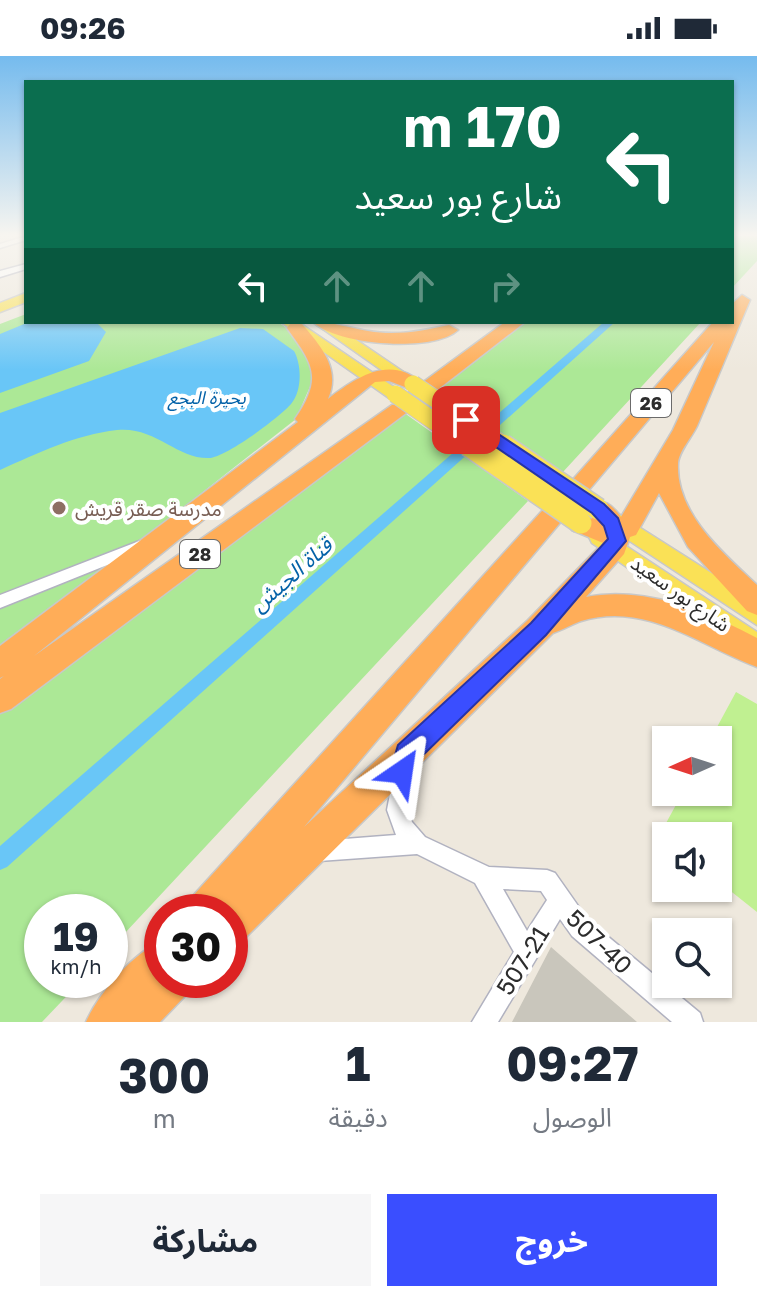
<!DOCTYPE html>
<html lang="ar">
<meta charset="utf-8">
<style>
:root{--surface:#fff;--page:#f6f6f7;--text:#1f2937;--muted:#747a83;--accent:#3a4eff}
body{margin:0;font-family:"Golos Text","Noto Sans Arabic",sans-serif;background:var(--page);color:var(--text);direction:rtl;height:100vh;display:flex;flex-direction:column;font-size:30px;white-space:nowrap}
*{box-sizing:border-box;margin:0}
p{font-size:26px;color:var(--muted)}
.icon{flex:none;width:44px;height:44px;fill:none;stroke:currentColor;stroke-width:2;stroke-linecap:round;stroke-linejoin:round}
.map{position:relative;height:966px;overflow:hidden;direction:ltr}
.drawer{display:flex;flex-direction:column;background:var(--surface);flex:1}
.drawer>*{flex:none}
.guide{position:absolute;left:24px;top:24px;width:710px;height:244px;border-radius:0px;box-shadow:0 2px 6px #0004;direction:rtl;background:#0b6e4f;color:#fff;overflow:hidden}
.needle{width:52px;rotate:267deg}
.controls{position:absolute;left:652px;top:670px;display:grid;gap:16px}
.controls a{display:grid;place-items:center;width:80px;height:80px;border-radius:0px;background:var(--surface);box-shadow:0 2px 6px #0004;font-size:40px}
.speed{position:absolute;left:24px;top:838px;display:flex;gap:16px;font-size:40px;font-weight:700;text-align:center}
.speed>*{display:grid;place-content:center;width:104px;height:104px;border-radius:50%;background:var(--surface);box-shadow:0 2px 6px #0004;line-height:1}
.speed small{font-size:20px;font-weight:400}
.speed .limit{border:12px solid #d22;background:#fff;color:#111}
.pin{position:absolute;display:grid;place-items:center;width:68px;height:68px;color:#fff;margin:-34px;border-radius:16px;box-shadow:0 4px 12px #0006}
.me{position:absolute;width:88px;margin:-44px;rotate:32deg;stroke-linejoin:round;filter:drop-shadow(0 0 6px #0008)}
.turn{display:flex;align-items:center;gap:28px;height:168px;padding:0 40px;font-size:36px}
.turn .icon{width:104px;height:104px;stroke-width:2.5}
.turn b{display:block;font-size:56px;line-height:68px}
.lanes{display:flex;align-items:center;height:76px;padding:0 40px;background:#0003;justify-content:center;gap:40px;direction:ltr}
.lanes .off{opacity:.35}
.eta{display:flex;justify-content:space-evenly;align-items:center;height:136px;text-align:center}
.eta b{font-size:48px;font-weight:700;line-height:56px}
.button{display:flex;gap:16px;margin-top:auto;padding:16px 40px}
.button a{flex:1;height:92px;border-radius:0px;background:var(--accent);color:#fff;font-size:32px;font-weight:700;line-height:92px;text-align:center}
.button a+a{background:var(--page);color:var(--text)}
.status{display:flex;justify-content:space-between;align-items:center;height:56px;padding:0 40px;background:var(--surface);direction:ltr}
.status svg{height:22px;fill:currentColor}
.map>svg:first-child{display:block}
.green{fill:#ace896}
.pitch{fill:#c0f091}
.water{fill:#69c6f7}
.lines{fill:none;stroke-linecap:round;stroke-linejoin:round}
.canal{fill:#69c6f7;fill-rule:evenodd}
.building{fill:#c9c6bc}
.minor-casing{stroke:#b1b2c0;stroke-width:3}
.primary-casing{stroke:#c8c8c8;stroke-width:3}
.motorway-casing{stroke:#c8c8c8;stroke-width:3}
.minor{fill:#fff;fill-rule:evenodd}
.primary{fill:#fae156;fill-rule:evenodd}
.motorway{fill:#ffad58;fill-rule:evenodd}
.primary-bridge-far1-casing{stroke:#c8c8c8;stroke-width:19;stroke-linecap:butt}
.primary-bridge-casing{stroke:#c8c8c8;stroke-width:24;stroke-linecap:butt}
.primary-bridge-far1{stroke:#fae156;stroke-width:17}
.primary-bridge{stroke:#fae156;stroke-width:21}
.route{fill:#3a4eff;stroke:#2633a6;stroke-width:2}
.education-dot{fill:#8d6e63;stroke:#fff;stroke-width:3}
.labels{text-anchor:middle;dominant-baseline:central;stroke-width:8;stroke-linejoin:round;paint-order:stroke}
.far-water-label{font-size:18px;font-style:italic;fill:#0462a8;stroke:#fff}
.shield{fill:#fff;stroke:#6b6b6b;stroke-width:2}
.shield-label{font-size:18px;font-weight:bold;fill:#2c2c2c}
.education-label{font-size:20px;fill:#785e54;stroke:#fff;text-anchor:start}
.street-label{font-size:20px;fill:#2c2c2c;stroke:#fff}
.water-label{font-size:22px;font-style:italic;fill:#0462a8;stroke:#fff}
.near-street-label{font-size:24px;fill:#2c2c2c;stroke:#fff}
</style>
<div class="status"><b>09:26</b><svg viewBox="0 0 49 12"><path d="M0 12V9h3v3zM5 12V6h3v6zM10 12V3h3v9zM15 12V0h3v12zM26 1h20v11H26zM47 4h2v5h-2z"/></svg></div>
<div class="map">
<svg width="757" height="966" viewBox="0 0 757 966">
<rect width="100%" height="100%" fill="#eee8dd"/>
<path class="green" d="M732 179H757V205L732 232Z
M26 258V266H278L302 283 315 319 296 363 0 595V268Z
M523 266H701L562 417 435 333Z
M403 356 528 445 110 893V856H42V924H82L42 966H0V658Z"/>
<path class="pitch" d="M736 636 757 648V856L718 825V780H666V785L659 780 683 736H718V684H710Z"/>
<path class="water" d="M29 266H96L106 276 89 305 0 337V278Z
M240 272 263 273 294 295C302 309 302 336 291 348 280 361 225 402 209 402 177 403 155 370 117 374 75 379 38 397 0 414V357Z"/>
<g class="lines">
<path class="canal" d="M604 266H615L7 811 0 814V790Z"/>
</g>
<path class="building" d="M551 891 608 941 637 966H512Z"/>
<g class="lines">
<defs>
<path id="minor" d="M26 180V184L0 192V188Z
M26 208V213L0 221V215Z
M142 484 147 485 149 489 147 493 0 552V539Z
M403 704 410 706 412 713 407 754 412 766 425 781 489 811 547 814 555 817 588 864 700 957 703 966H672L572 880 560 863 498 966H472L514 896 475 827 417 798 319 805 312 802 309 795 312 788 319 785 396 779 387 754 396 706ZM503 833 541 835 547 844 527 875Z"/>
<path id="primary" d="M26 237V246L0 256V247Z
M281 266H298L404 338 401 342H389Z
M313 266H330L421 328 419 332H407Z
M612 454 757 546V569L604 468 601 462Z
M600 473 757 576V601L592 487 589 481 592 475Z"/>
<path id="motorway" d="M742 239 750 244C732 286 715 328 697 370 692 381 678 396 678 408 676 458 724 498 757 529V559L747 555 688 491 659 437 636 479 630 481 624 498 586 541C646 530 705 555 757 582V611C700 590 647 545 581 565 572 568 563 574 553 577L245 882 230 888V856H185L191 842 542 455H560L564 462 304 771 528 564 603 487 572 474 568 467 572 460 581 458 591 461 586 453 589 447C604 442 612 449 621 461L673 374 714 286 588 435H572L568 429 713 266H732V248Z
M313 266C334 266 349 272 368 275 396 280 422 275 449 269L458 274C434 297 336 289 313 266Z
M505 266H525L437 334 430 336 421 331 413 334 389 325 375 326 34 600 392 349H406L409 353 406 357 11 653 0 657V623L4 620 0 622V590L298 366 295 363C323 322 314 309 287 272L290 268H302C321 290 341 313 328 343 356 322 389 298 422 327Z
M162 885V924H193L186 939 160 966H86C99 937 133 897 162 885Z"/>
</defs>
<use href="#minor" class="minor-casing"/>
<use href="#primary" class="primary-casing"/>
<use href="#motorway" class="motorway-casing"/>
<use href="#minor" class="minor"/>
<use href="#primary" class="primary"/>
<use href="#motorway" class="motorway"/>
<defs>
<path id="primary-bridge-far1" d="M413 328 506 391
M395 338 471 391"/>
<path id="primary-bridge" d="M468 389 581 467
M503 389 598 453"/>
</defs>
<use href="#primary-bridge-far1" class="primary-bridge-far1-casing"/>
<use href="#primary-bridge" class="primary-bridge-casing"/>
<use href="#primary-bridge-far1" class="primary-bridge-far1"/>
<use href="#primary-bridge" class="primary-bridge"/>
</g>
<linearGradient id="sky" x2="0" y2="1"><stop stop-color="#75bbee"/><stop offset="0.57" stop-color="#f7f5f0"/><stop offset="1" stop-color="#f7f5f0" stop-opacity="0"/></linearGradient>
<rect width="757" height="314" fill="url(#sky)"/>
<path class="route" d="M461 360H471L604 448 618 462 626 485 546 579 417 705 411 725 402 728 393 725 390 716 398 689 531 567 608 483 604 470 592 457 461 367Z"/>
<circle class="education-dot" cx="59" cy="452" r="8"/>
<g class="labels">
<g class="far-water-label">
<text x="207" y="341">بحيرة البجع</text>
</g>
<g class="shield">
<rect x="631" y="333" width="40" height="28" rx="6"/>
<rect x="180" y="484" width="40" height="28" rx="6"/>
</g>
<g class="shield-label">
<text x="651" y="347">26</text>
<text x="200" y="498">28</text>
</g>
<g class="education-label">
<text x="75" y="452">مدرسة صقر قريش</text>
</g>
<g class="street-label">
<text transform="translate(681 537) rotate(35)">شارع بور سعيد</text>
</g>
<g class="water-label">
<text transform="translate(291 518) rotate(-41)">قناة الجيش</text>
</g>
<g class="near-street-label">
<text transform="translate(600 885) rotate(44)">507-40</text>
<text transform="translate(522 904) rotate(-58)">507-21</text>
</g>
</g>
</svg>
<div class="controls">
<a><svg class="needle" viewBox="-14 -14 28 28"><path d="M0-13l5 13h-10z" fill="#e53935"/><path d="M0 13l5-13h-10z" fill="#747a83"/></svg></a>
<a><svg class="icon" aria-label="sound" viewBox="0 0 24 24"><path d="M4 9h4l5-4v14l-5-4H4zM17 9q2 3 0 6"/></svg></a>
<a><svg class="icon" aria-label="search" viewBox="0 0 24 24"><circle cx="10" cy="10" r="6"/><path d="M15 15l6 6"/></svg></a>
</div>
<div class="speed"><div>19<small>km/h</small></div><div class="limit">30</div></div>
<div class="pin" style="left:466px;top:364px;background:#d93025"><svg class="icon" aria-label="arrive" viewBox="0 0 24 24"><path d="M6 21V4h12l-3 4 3 4H6"/></svg></div>
<svg class="me" style="left:402px;top:716px" viewBox="-20 -20 40 40"><path d="M0-17L14 15 0 8-14 15z" fill="#3a4eff" stroke="#fff" stroke-width="4"/></svg>
<div class="guide">
<div class="turn"><svg class="icon" aria-label="left" viewBox="0 0 24 24"><path d="M17 20v-9H6M10 6l-5 5 5 5"/></svg><div><b>170 m</b>شارع بور سعيد</div></div>
<div class="lanes"><svg class="icon" aria-label="left" viewBox="0 0 24 24"><path d="M17 20v-9H6M10 6l-5 5 5 5"/></svg><svg class="icon off" aria-label="ahead" viewBox="0 0 24 24"><path d="M12 20V5M6 11l6-6 6 6"/></svg><svg class="icon off" aria-label="ahead" viewBox="0 0 24 24"><path d="M12 20V5M6 11l6-6 6 6"/></svg><svg class="icon off" aria-label="right" viewBox="0 0 24 24"><path d="M7 20v-9h11M14 6l5 5-5 5"/></svg></div>
</div>
</div>
<section class="drawer">
<div class="eta">
<div><b>09:27</b><p>الوصول</p></div>
<div><b>1</b><p>دقيقة</p></div>
<div><b>300</b><p>m</p></div>
</div>
<div class="button"><a>خروج</a><a>مشاركة</a></div>
</section>
